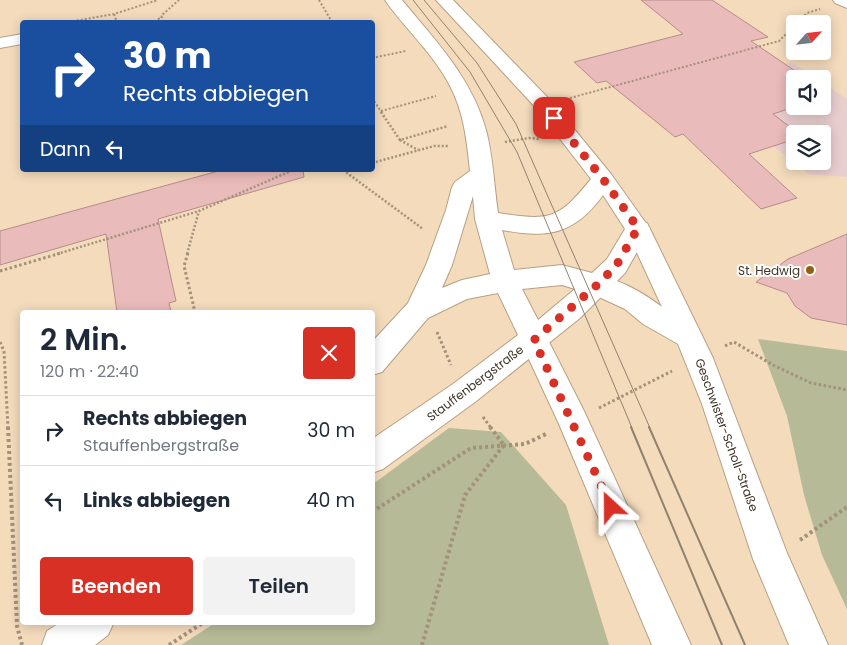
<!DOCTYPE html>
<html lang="de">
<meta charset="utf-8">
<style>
:root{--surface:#fff;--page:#f2f2f3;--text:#1f2937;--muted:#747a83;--line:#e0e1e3;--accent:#d93025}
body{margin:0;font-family:Poppins,sans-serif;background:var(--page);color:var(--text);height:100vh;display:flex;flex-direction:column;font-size:19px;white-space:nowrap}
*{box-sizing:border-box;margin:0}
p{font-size:16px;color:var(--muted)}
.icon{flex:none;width:28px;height:28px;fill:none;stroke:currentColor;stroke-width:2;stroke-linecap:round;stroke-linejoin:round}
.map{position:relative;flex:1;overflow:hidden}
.sheet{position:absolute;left:20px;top:310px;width:355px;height:315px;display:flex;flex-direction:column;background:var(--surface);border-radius:5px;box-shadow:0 2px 12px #0003}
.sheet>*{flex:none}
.top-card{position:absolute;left:20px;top:20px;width:355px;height:152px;border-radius:5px;box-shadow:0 2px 12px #0003;background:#1a4fa0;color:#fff;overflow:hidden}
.needle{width:32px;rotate:63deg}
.fabs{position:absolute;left:786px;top:15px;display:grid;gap:10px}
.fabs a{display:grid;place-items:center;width:45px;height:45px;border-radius:5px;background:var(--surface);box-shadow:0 2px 12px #0003;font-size:25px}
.pin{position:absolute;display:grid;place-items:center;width:42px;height:42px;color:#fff;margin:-21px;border-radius:10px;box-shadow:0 2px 8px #0006}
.me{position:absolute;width:55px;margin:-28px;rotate:336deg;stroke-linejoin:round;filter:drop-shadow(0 0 4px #0008)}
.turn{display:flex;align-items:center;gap:18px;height:105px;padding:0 20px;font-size:22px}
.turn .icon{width:65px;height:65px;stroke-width:2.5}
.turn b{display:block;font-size:35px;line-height:42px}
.then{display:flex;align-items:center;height:48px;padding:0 20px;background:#0003;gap:10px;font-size:19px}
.round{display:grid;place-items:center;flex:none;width:52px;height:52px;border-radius:5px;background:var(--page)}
.summary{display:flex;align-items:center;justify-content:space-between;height:85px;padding:0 20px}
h1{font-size:30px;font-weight:600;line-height:38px}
.button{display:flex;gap:10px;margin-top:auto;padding:10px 20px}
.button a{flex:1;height:58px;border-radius:5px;background:var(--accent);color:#fff;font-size:20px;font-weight:600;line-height:58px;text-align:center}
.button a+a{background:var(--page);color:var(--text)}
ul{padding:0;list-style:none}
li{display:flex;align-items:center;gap:15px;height:70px;padding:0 20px;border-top:1px solid var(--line)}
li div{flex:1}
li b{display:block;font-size:19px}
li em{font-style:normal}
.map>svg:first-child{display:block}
.education{fill:#e9cece;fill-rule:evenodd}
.green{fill:#b6ba97}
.building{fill:#e9bbba;stroke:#b58c8b}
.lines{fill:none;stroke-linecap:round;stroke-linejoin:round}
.minor-casing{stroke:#b7a082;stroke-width:2}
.tertiary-casing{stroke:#b7a082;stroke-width:2}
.path-far3{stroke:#a3917a;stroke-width:2;stroke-dasharray:2 2;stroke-linecap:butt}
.path-far2{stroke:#a3917a;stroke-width:2.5;stroke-dasharray:2 2;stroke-linecap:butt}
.path-far1{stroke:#a3917a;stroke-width:3;stroke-dasharray:2.5 2.5;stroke-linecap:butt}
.path{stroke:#a3917a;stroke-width:4;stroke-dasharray:3 3;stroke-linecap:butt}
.minor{fill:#fff;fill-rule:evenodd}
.tertiary{fill:#fff;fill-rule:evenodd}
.tram-far1{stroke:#92826c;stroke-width:1}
.tram{stroke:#92826c;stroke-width:2}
.route{stroke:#d93025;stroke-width:9;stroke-dasharray:0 16.2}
.poi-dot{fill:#91610e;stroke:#fff;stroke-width:2}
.labels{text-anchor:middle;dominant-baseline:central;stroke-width:4;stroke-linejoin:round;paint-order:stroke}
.poi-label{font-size:12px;fill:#3e3528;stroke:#fff;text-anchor:end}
.street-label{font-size:12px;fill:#3e3528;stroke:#fff}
</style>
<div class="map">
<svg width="847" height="645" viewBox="0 0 847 645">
<rect width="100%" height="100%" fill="#f4dbbc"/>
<path class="education" d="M791 62 817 79H795V106H822L823 83 847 99V177L808 174 701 88ZM795 134H822V161H795Z"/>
<path class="green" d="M758 339 847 351V609L822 555 804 495 787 416Z
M449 428 501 432 566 505 609 645H181L215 623 372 622 373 484Z"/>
<path class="building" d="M641 0H712L768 37 751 41 807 79H795V106H797L773 114 799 134H795V139L749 154 797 198 761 209 683 134 675 137 606 81 597 83 574 62 683 34Z
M222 170H303L304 177 158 219 176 301 169 303 171 312H117L106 234 0 265V231Z
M847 234V325L811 318 795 306 787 293 756 282 788 259Z"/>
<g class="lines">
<defs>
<path id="minor" d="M833 0H847V8L835 3Z
M22 34V44L0 48V38Z
M638 220 647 223 650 229 713 358 787 553 828 645H789L753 559 702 404 678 344 643 324 625 309 588 292 584 285 588 278C609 271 645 294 662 307L626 229 629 223Z
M534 328 544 332 584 411 691 645H652L559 424 520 340 524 332Z"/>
<path id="tertiary" d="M385 0H402C435 40 472 78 486 130 493 156 494 185 498 213 550 221 558 220 591 179L537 109 436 0H453L551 101 611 174 650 229 625 273 580 318 475 402 383 469 372 473V439L453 384 518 335 498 293 467 299 428 318 382 372 372 375V342L408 303 426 265 446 210 452 187 455 182 470 171C467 142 464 112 450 86 434 54 405 29 385 0ZM603 195 625 229 607 259 592 273 562 265 514 270 502 230C548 239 575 234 603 195ZM473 196 475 219 490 274 462 280 442 288 452 265ZM562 285 575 289 538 320 522 289Z
M61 622H114L108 635 95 645H42L47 631Z"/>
</defs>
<use href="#minor" class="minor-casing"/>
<use href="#tertiary" class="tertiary-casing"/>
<path class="path-far3" d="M319 0 332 22
M114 14 117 22
M69 22 114 14 158 0
M155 22 162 16
M161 22 162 15 179 0
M796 24 807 13 820 9
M372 58 406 51
M372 98 382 113
M570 98 779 41 795 25
M381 111 436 96"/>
<path class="path-far2" d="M381 112 400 140 448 126
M400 140 418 150
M505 142 529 138 539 139
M372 163 434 146H449
M343 170 423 229
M57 254 199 211 293 170
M187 254 199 211"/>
<path class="path-far1" d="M188 253 184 266 195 312
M0 271 61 253
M437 332 451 365
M0 342 4 351 8 428
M725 346 734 342 773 365 811 383 847 390
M599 408 672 371
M483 417 491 428"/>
<path class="path" d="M8 427 17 626 22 645
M490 427 503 444
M372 512 471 448 525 444 546 434
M800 540 847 507
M169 645 204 622
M422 645 465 495 504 445"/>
<use href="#minor" class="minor"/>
<use href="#tertiary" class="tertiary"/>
<path class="tram-far1" d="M413 0 470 72 517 152 632 428
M424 0 477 63 516 124 650 428"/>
<path class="tram" d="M631 427 722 645
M649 427 745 645"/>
</g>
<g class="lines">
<path class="route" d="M554 118 603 179 638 228 616 266 597 285 534 340 611 507"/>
</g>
<circle class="poi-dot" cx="810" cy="270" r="5"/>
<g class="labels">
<g class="poi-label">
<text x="800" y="270">St. Hedwig</text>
</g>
<g class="street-label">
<text transform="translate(475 383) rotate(-37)">Stauffenbergstraße</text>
<text transform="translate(727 435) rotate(70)">Geschwister-Scholl-Straße</text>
</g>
</g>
</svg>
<div class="fabs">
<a><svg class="needle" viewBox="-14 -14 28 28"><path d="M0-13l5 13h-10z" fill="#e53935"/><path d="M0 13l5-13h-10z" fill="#747a83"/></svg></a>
<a><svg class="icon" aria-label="sound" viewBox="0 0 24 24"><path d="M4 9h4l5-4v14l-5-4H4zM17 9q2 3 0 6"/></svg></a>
<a><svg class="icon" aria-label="layers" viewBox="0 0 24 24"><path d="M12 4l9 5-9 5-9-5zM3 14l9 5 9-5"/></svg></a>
</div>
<div class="pin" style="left:554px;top:118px;background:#d93025"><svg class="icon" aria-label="arrive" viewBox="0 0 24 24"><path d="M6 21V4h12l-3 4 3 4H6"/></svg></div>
<svg class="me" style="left:611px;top:507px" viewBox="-20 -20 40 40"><path d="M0-17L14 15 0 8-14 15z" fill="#d93025" stroke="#fff" stroke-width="4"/></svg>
<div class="top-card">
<div class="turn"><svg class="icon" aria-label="right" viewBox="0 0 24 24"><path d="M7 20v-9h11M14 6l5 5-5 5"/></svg><div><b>30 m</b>Rechts abbiegen</div></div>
<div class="then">Dann<svg class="icon" aria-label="left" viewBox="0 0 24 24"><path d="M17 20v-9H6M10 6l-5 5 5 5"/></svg></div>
</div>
<section class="sheet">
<div class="summary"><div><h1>2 Min.</h1><p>120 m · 22:40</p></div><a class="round" style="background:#d93025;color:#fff"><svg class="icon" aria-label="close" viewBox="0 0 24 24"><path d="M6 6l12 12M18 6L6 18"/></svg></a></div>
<ul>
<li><svg class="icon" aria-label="right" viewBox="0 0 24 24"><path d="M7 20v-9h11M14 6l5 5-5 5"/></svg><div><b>Rechts abbiegen</b><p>Stauffenbergstraße</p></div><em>30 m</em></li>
<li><svg class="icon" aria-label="left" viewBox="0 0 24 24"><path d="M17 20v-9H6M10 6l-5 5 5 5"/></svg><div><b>Links abbiegen</b></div><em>40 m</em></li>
</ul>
<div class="button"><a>Beenden</a><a>Teilen</a></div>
</section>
</div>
